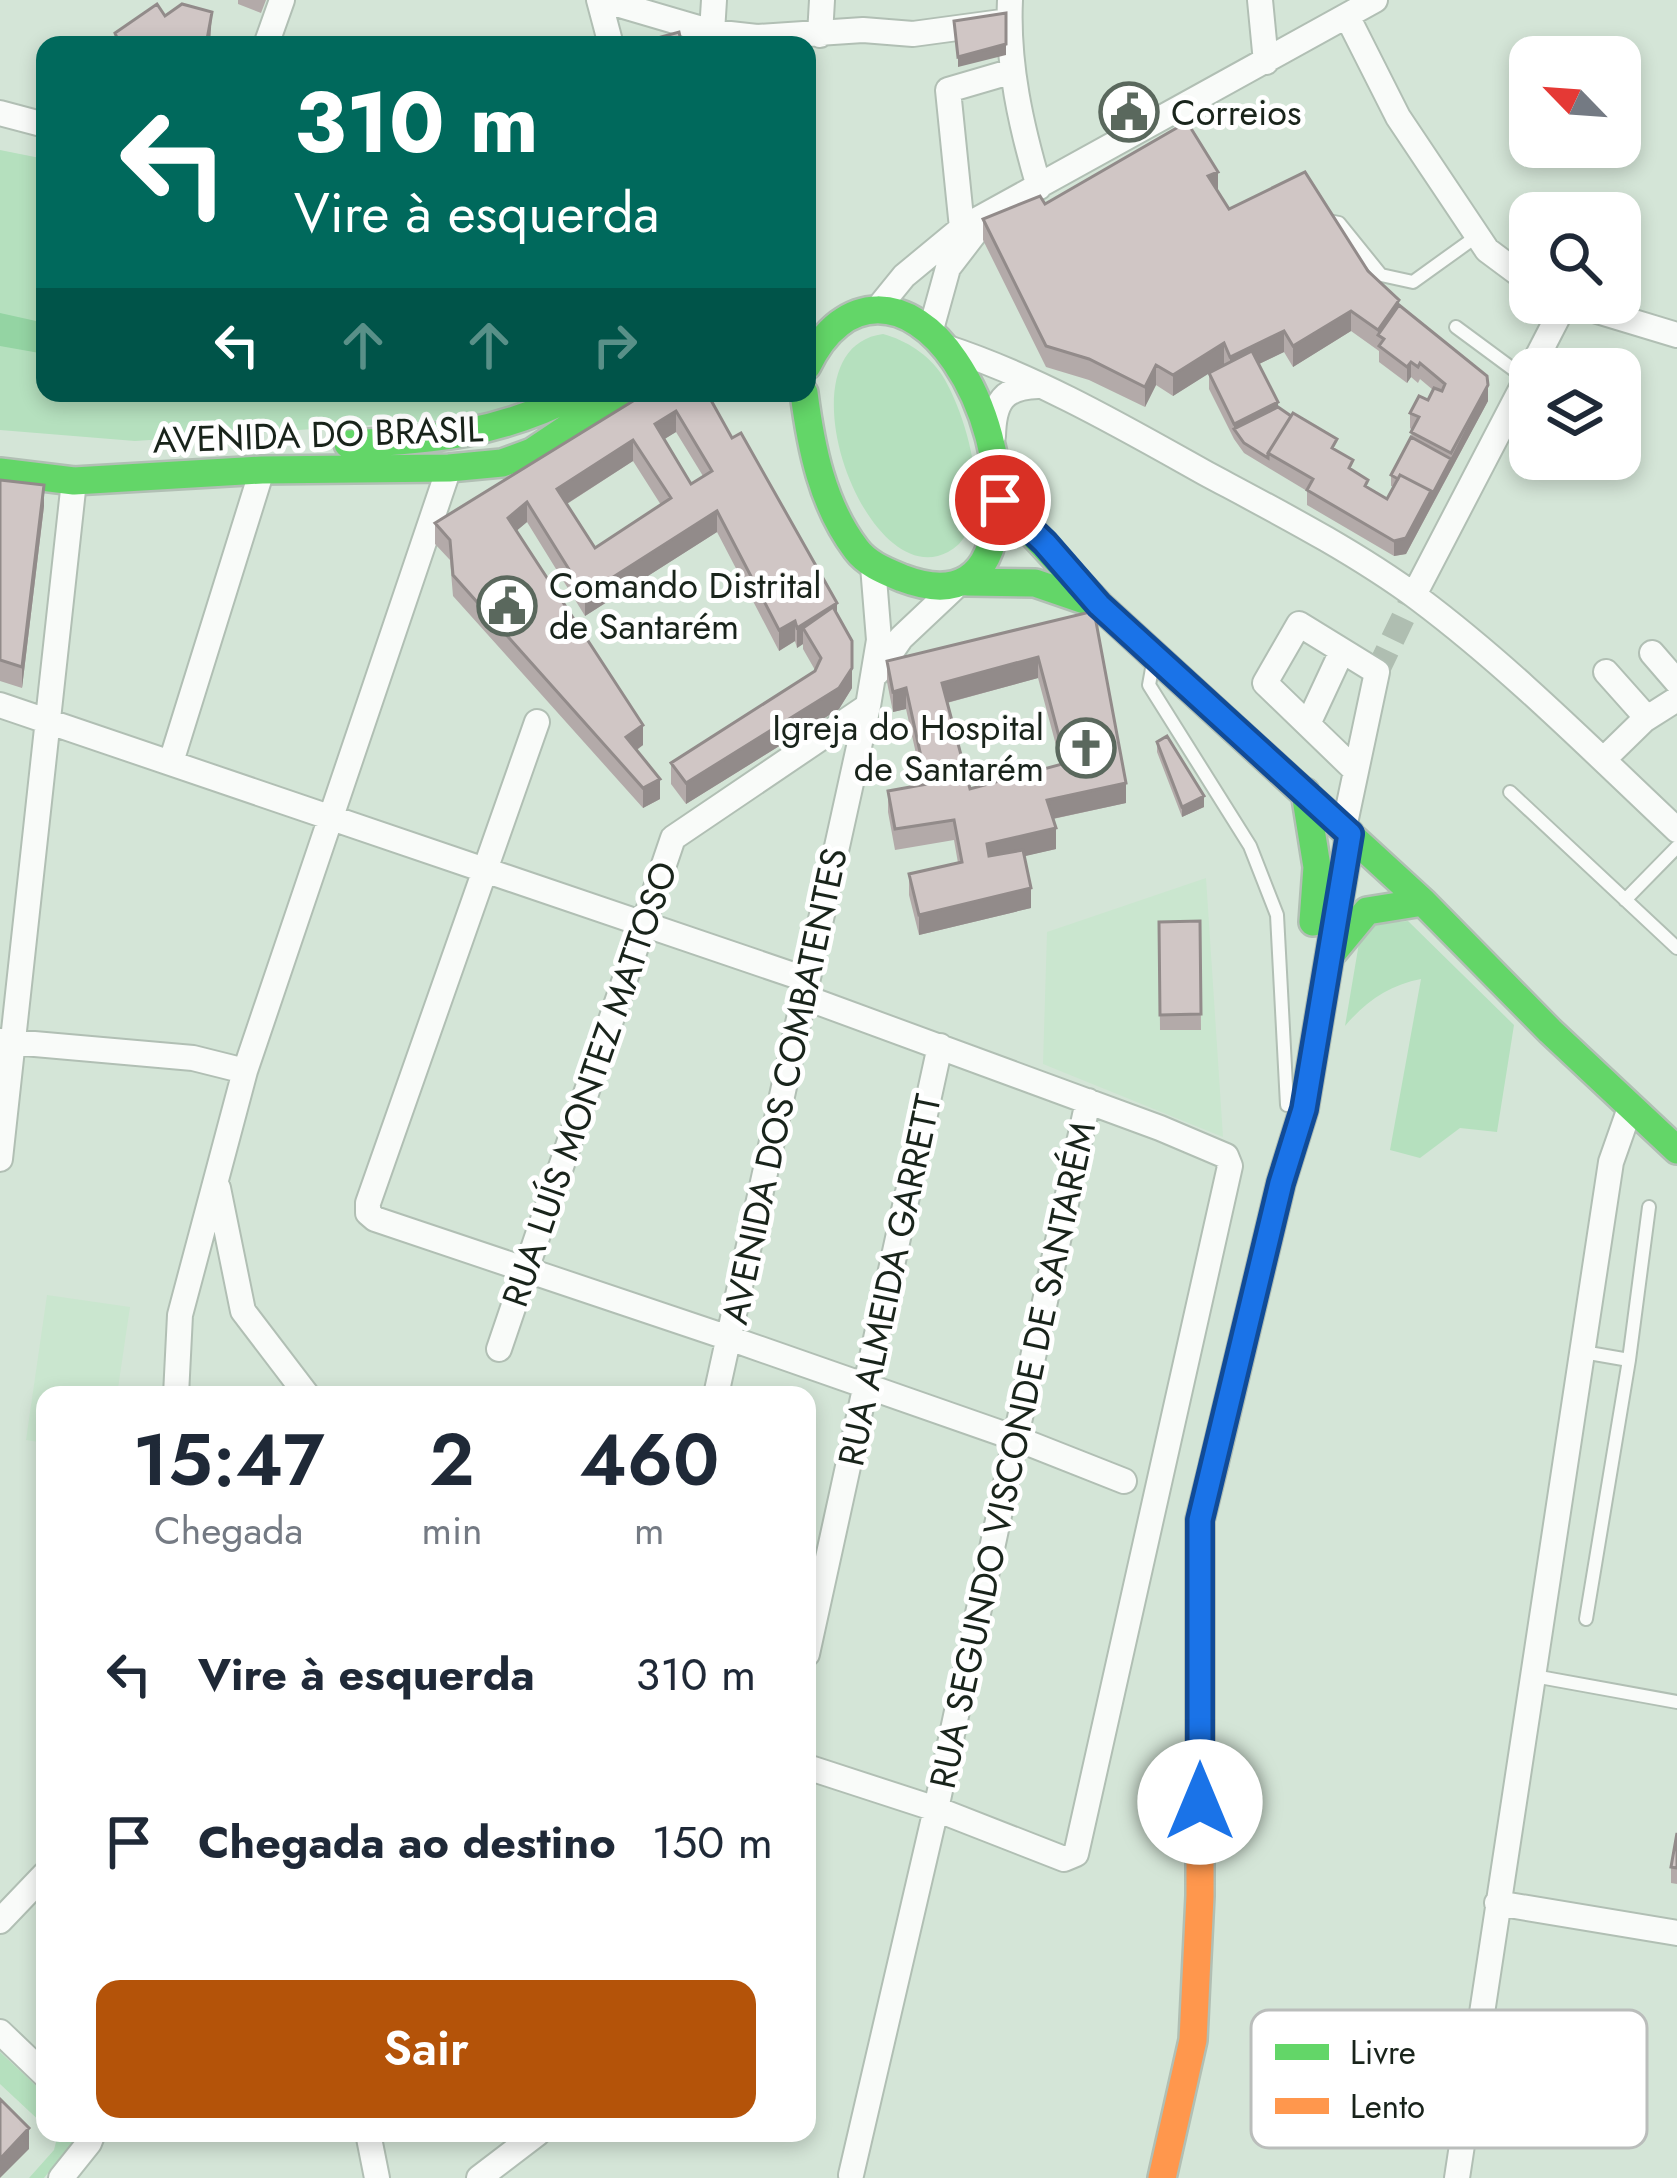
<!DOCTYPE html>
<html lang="pt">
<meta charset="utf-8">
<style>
:root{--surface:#fff;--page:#f6f6f7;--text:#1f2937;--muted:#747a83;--accent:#b45309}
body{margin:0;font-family:Jost,sans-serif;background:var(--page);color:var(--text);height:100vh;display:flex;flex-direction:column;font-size:45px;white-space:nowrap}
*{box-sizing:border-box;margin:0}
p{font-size:39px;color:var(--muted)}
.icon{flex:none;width:66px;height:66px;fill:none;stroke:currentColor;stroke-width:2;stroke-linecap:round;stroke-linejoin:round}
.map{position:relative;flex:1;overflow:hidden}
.details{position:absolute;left:36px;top:1386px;width:780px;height:756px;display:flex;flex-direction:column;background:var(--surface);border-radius:24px;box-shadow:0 6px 18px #0003}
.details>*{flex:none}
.guide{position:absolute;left:36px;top:36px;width:780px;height:366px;border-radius:24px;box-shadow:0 6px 18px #0003;background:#00695c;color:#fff;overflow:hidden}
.needle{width:78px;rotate:295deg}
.controls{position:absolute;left:1509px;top:36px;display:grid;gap:24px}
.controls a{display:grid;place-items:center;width:132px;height:132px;border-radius:24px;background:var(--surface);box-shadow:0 6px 18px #0003;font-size:60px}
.pin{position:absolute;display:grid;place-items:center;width:102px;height:102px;color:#fff;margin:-51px;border:6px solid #fff;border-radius:50%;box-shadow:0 3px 12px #0007}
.me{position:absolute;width:132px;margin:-66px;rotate:0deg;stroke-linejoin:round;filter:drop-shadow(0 0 9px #0008)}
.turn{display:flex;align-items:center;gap:42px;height:252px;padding:0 60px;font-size:54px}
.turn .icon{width:156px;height:156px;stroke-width:2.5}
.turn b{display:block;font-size:84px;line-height:102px}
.lanes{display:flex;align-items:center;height:114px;padding:0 60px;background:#0003;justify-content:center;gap:60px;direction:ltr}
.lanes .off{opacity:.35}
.eta{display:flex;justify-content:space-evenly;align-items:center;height:204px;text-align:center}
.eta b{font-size:72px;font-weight:600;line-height:84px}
.cta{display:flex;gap:24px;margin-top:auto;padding:24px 60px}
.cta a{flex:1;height:138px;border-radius:24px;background:var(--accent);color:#fff;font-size:48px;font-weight:600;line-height:138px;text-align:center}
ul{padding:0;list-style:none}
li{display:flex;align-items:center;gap:36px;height:168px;padding:0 60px}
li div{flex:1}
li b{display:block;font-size:45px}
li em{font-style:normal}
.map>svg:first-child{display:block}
.built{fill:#cae6cf}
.green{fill:#b5e0be}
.water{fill:#94d4a3}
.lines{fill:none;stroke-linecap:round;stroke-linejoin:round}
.street-tunnel{stroke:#afbeb1;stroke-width:24;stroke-dasharray:24 12;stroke-linecap:butt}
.lane-casing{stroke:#b1bfb4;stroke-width:16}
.street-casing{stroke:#b1bfb4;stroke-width:28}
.fast-casing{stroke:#b1bfb4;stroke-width:32}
.slow-casing{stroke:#b1bfb4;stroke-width:32}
.lane{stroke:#f9fbf9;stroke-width:12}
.street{stroke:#f9fbf9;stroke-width:24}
.fast{stroke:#63d668;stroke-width:27}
.slow{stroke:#ff974d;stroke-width:27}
.wall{fill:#b3aaa9;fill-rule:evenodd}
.shaded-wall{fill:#928b8a}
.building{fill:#d0c6c5;stroke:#928b8a;stroke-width:3;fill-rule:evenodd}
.route-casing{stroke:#114b97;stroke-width:30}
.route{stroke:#1a73e8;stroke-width:21}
.labels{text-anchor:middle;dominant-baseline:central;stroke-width:10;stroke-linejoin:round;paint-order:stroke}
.poi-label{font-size:36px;fill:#19241b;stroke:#fff;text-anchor:start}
.street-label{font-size:36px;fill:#19241b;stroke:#fff}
.key{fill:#fff;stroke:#babdbb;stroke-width:3}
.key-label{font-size:33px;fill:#19241b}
</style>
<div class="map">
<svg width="1677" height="2178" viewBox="0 0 1677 2178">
<rect width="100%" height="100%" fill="#d4e5d7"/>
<path class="built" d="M1206 878 1223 1137 1043 1064 1047 932Z
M47 1295 130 1307 117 1395H45V1443L26 1440Z"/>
<path class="green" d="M0 150 45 159V393H554L506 416 135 441 0 430Z
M883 334C906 340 929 355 942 375 967 414 1000 525 948 552 865 596 776 348 883 334Z
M1408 921 1514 1025 1497 1132 1460 1128 1420 1158 1390 1150 1421 979C1390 985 1366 1001 1345 1026L1359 943 1371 924Z
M0 2052 45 2094V2126L0 2084Z
M52 2133H80L44 2178H29L54 2150 56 2142Z"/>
<path class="water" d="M0 313 45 323V354L0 346Z"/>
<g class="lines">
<path class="street-tunnel" d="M1377 672 1414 595"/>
<defs>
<path id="lane" d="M1323 220 1339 223 1381 275 1413 282 1477 236
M1456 327 1525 378
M1153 663 1149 685 1250 846 1277 915 1287 1105
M1510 792 1677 948
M1625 900 1677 847
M1583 1352 1629 1360 1586 1619
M1629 1360 1649 1207
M1534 1676 1677 1702"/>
<path id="street" d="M599 0 611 45
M603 0 712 32 757 37 863 30 913 34 1009 21
M1010 0C1007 64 1021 126 1039 187
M1260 0 1266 62
M1348 18 1398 117 1487 250 1530 282
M712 32 714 0
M820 35 822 0
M266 45 282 0
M0 113 45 125
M962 228 948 90 1013 71
M1571 303 1677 335
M878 308 904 276 962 228 1375 0
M930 333 948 268 981 225
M945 347C1037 377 1123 427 1207 474 1278 512 1354 551 1419 599 1511 668 1593 751 1677 830
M1531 369 1565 303
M993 436C994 402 1003 387 1038 386
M1414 595 1530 372
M1652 653 1677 682
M1606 672 1647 718
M877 673 901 638 953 589
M0 705 805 979
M537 722 368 1203V1213L375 1219 729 1338 1015 1438 1124 1481
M1308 724 1342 651
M1604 759 1644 720 1677 699
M171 762 262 470
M1344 828 1377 672 1299 624 1265 683 1355 770
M801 996 1160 1128 1226 1156 1230 1166 1076 1854 1064 1859 936 1809 807 1767
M0 1041 193 1058 245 1071
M0 1159 74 481
M218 1188 243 1311 307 1395
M499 1349 673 838 868 706
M176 1395 180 1315 245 1071 449 468
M716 1395 868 706 879 640 873 566
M807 1654 940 1046
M1497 1903 1677 1933
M0 1921 45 1874
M0 2032 45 2075
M368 2133 377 2178
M851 2175 936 1809 1088 1101
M61 2178 89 2143 93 2133
M479 2178 538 2133
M1457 2178 1611 1162 1630 1108"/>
<path id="fast" d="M804 393C811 447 822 504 856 549 867 564 885 571 902 578 957 599 990 579 996 519 1002 466 985 405 955 361 910 294 843 290 807 366
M348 444C435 440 500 434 579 393
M0 472 74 481 262 470 449 468 502 463 532 452 620 393
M1000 499 1099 605 1423 902 1550 1031 1677 1150
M968 582 1035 583 1099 605
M1305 792 1317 867 1313 922
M1334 951 1367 911 1423 902
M1214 1463 1281 1183 1304 1109 1350 834"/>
<path id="slow" d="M1162 2178 1193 2040 1200 1896V1520L1214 1463"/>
</defs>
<use href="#lane" class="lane-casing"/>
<use href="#street" class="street-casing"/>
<use href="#fast" class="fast-casing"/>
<use href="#slow" class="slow-casing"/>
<use href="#lane" class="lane"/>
<use href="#street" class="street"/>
<use href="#fast" class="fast"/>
<use href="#slow" class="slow"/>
</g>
<path class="wall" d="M238 0H266L261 13 238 4Z
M1218 191 1229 209 1368 271 1488 401 1406 554 1394 556 1307 505V491L1244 453 1234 439 1209 389V373L1173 396 1156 385 1145 407 1089 380 1046 367 983 240V219L1045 204ZM1351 331 1379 351V362L1407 383 1411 377 1418 383 1420 379 1433 390 1428 400 1410 413V428L1412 430 1411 437 1391 475V486L1394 487 1387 499 1368 488 1337 451 1278 407 1259 364 1284 352 1293 367Z
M646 393 732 438 837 614 852 688 839 709 686 804 671 784V763L815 670 803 649V644L797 648 795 641 779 651 717 532 585 616 527 522 516 531 643 745 637 750 660 799 643 808 453 596 450 560 435 544V523ZM676 432 703 476 691 484 664 439ZM633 461 661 505 595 548 567 504Z
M0 480 44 506 22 688 0 681Z
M1094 611 1126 803 1053 819 1056 849 1024 856 1031 908 919 935 909 895V874L958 863 954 840 895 850 888 812V791L923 785 906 709 893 712 887 682V661ZM1038 678 1061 764 970 789 947 703Z
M1157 742 1204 807 1182 817 1157 752Z
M1200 921 1201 1030H1160L1159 922Z
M1677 1833V1884L1671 1883V1867Z"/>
<path class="shaded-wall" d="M212 12 210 45H206Z
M1006 44V55L958 67V57Z
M1218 172V193L1208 176Z
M1399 300V321L1384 339 1378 335V330Z
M1351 311V331L1293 367V346Z
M1284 331V352L1230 378V357Z
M1224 343V364L1173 396V375Z
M1411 362V377L1407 383V367Z
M1156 365V385L1145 407V387Z
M1488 385V401L1431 507V497Z
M1278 402V417L1234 429V424Z
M676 411V432L655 445V424Z
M633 440V461L557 510V489Z
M44 485V506L22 688V667Z
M1431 491V507L1406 554 1394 556V541Z
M527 502V522L508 538V518Z
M717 511V532L585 616V595Z
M837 603V624L803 628V644L797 648V628Z
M795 621V641L779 651V630Z
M852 641V688L839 709 686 804V783Z
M1038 657V678L942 704V683Z
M906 688V709L893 712V692Z
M643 725V745L626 757V737Z
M660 779V799L643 808V788Z
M1126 783V803L1047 820V800Z
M1204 796V807L1182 817V807Z
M1056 828V849L987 865V844Z
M1031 888V908L919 935V915Z
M29 2128V2149L0 2178V2159Z"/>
<path class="building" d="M157 4 165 16 182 4 212 12 206 45H120L115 33Z
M1006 13V44L958 57 954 21Z
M679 32 682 45H632Z
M1187 122 1218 172 1208 176 1229 209 1305 172 1368 271 1399 300 1378 330 1351 311 1293 346 1284 331 1230 357 1224 343 1173 375 1156 365 1145 387 1089 359 1046 346 983 219 1040 196 1045 204Z
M1399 305 1487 376 1488 385 1451 453 1411 432 1419 417 1410 413 1419 396 1428 400 1434 388 1442 391 1445 384 1420 363 1418 367 1411 362 1407 367 1379 346 1384 339 1378 335Z
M1252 351 1278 402 1234 424 1209 373Z
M646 393H707L732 438 741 433 837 603 797 628 795 621 779 630 717 511 585 595 527 502 508 518 643 725 626 737 660 779 643 788 453 575 450 540 435 523ZM676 411 712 471 691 484 655 424ZM633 440 671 498 595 548 557 489Z
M1278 407 1291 416 1268 453V458L1244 443 1234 429Z
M1293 413 1337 439 1332 448 1353 460 1349 468 1368 480 1365 486 1387 499 1400 475 1431 491 1406 538 1394 541 1307 490 1313 479 1268 453Z
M1411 437 1451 459 1431 497V491L1400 475 1398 479 1391 475Z
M0 480 44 485 22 667 0 660Z
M833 607 852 641V668L839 688 686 783 671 763 815 671 821 658 803 628Z
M1094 611 1126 783 1047 800 1056 828 987 844 989 856 1023 850 1031 888 919 915 909 874 962 862 954 820 895 829 888 791 927 784 906 688 893 692 887 661ZM1038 657 1066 763 970 789 942 683Z
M1167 736 1204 796 1182 807 1157 742Z
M1200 921 1201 1014 1160 1015 1159 922Z
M1677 1833V1868L1671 1867Z
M0 2099 29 2128 0 2159Z"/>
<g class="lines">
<defs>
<path id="route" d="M1000 500 1045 543 1099 605 1350 834 1304 1109 1281 1183 1200 1520V1802"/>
</defs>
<use href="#route" class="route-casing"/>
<use href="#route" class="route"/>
</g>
<defs>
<symbol id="civic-ring" viewBox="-11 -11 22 22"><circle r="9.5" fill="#fff" stroke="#5a685d" stroke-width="1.5"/><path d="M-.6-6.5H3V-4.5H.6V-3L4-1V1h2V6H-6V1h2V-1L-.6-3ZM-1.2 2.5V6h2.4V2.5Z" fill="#5a685d"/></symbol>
<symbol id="church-ring" viewBox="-11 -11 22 22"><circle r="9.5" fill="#fff" stroke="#5a685d" stroke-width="1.5"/><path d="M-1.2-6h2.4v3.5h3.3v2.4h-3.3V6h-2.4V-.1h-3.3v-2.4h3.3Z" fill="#5a685d"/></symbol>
</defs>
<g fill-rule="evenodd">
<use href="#civic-ring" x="1096" y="79" width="66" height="66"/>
<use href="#civic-ring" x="474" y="573" width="66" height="66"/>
<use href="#church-ring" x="1053" y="715" width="66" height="66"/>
</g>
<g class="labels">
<g class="poi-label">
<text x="1171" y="112">Correios</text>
<text x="549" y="585">Comando Distrital<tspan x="549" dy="41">de Santarém</tspan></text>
<text x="1044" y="727" text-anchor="end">Igreja do Hospital<tspan x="1044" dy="41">de Santarém</tspan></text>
</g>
<g class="street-label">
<text transform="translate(318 434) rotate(-2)">AVENIDA DO BRASIL</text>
<text transform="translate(589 1084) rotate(-71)">RUA LUÍS MONTEZ MATTOSO</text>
<text transform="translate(784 1086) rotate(-78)">AVENIDA DOS COMBATENTES</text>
<text transform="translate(889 1280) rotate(-78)">RUA ALMEIDA GARRETT</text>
<text transform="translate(1012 1455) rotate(-78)">RUA SEGUNDO VISCONDE DE SANTARÉM</text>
</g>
</g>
<rect x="1251" y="2010" width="396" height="138" rx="18" class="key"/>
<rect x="1275" y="2044" width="54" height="16" fill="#63d668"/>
<rect x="1275" y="2098" width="54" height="16" fill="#ff974d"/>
<g class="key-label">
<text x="1350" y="2064">Livre</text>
<text x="1350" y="2118">Lento</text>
</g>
</svg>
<div class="controls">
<a><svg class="needle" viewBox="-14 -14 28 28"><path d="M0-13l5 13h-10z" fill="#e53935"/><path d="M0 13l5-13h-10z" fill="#747a83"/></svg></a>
<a><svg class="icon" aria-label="search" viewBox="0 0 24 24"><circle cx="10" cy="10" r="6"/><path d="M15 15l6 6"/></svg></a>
<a><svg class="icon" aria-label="layers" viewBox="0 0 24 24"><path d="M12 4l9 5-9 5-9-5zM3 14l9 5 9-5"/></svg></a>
</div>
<div class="pin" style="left:1000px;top:500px;background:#d93025"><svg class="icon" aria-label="arrive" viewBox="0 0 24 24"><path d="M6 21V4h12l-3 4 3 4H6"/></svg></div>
<svg class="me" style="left:1200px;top:1802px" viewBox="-20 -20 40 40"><circle r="19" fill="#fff"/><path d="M0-13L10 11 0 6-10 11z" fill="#1a73e8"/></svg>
<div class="guide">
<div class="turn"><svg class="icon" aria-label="left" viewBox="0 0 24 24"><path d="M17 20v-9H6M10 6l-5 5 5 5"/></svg><div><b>310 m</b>Vire à esquerda</div></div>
<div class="lanes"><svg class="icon" aria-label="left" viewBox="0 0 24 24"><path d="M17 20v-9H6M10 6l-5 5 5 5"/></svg><svg class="icon off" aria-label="ahead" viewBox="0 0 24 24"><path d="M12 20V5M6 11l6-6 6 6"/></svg><svg class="icon off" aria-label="ahead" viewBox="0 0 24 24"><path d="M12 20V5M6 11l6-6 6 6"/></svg><svg class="icon off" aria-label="right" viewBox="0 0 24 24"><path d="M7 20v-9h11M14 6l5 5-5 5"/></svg></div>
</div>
<section class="details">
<div class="eta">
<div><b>15:47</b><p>Chegada</p></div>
<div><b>2</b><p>min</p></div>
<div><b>460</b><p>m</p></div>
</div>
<ul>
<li><svg class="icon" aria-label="left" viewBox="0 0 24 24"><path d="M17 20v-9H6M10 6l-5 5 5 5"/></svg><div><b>Vire à esquerda</b></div><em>310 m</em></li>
<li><svg class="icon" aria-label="arrive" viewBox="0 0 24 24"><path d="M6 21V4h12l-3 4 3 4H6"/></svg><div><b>Chegada ao destino</b></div><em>150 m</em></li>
</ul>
<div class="cta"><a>Sair</a></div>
</section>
</div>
